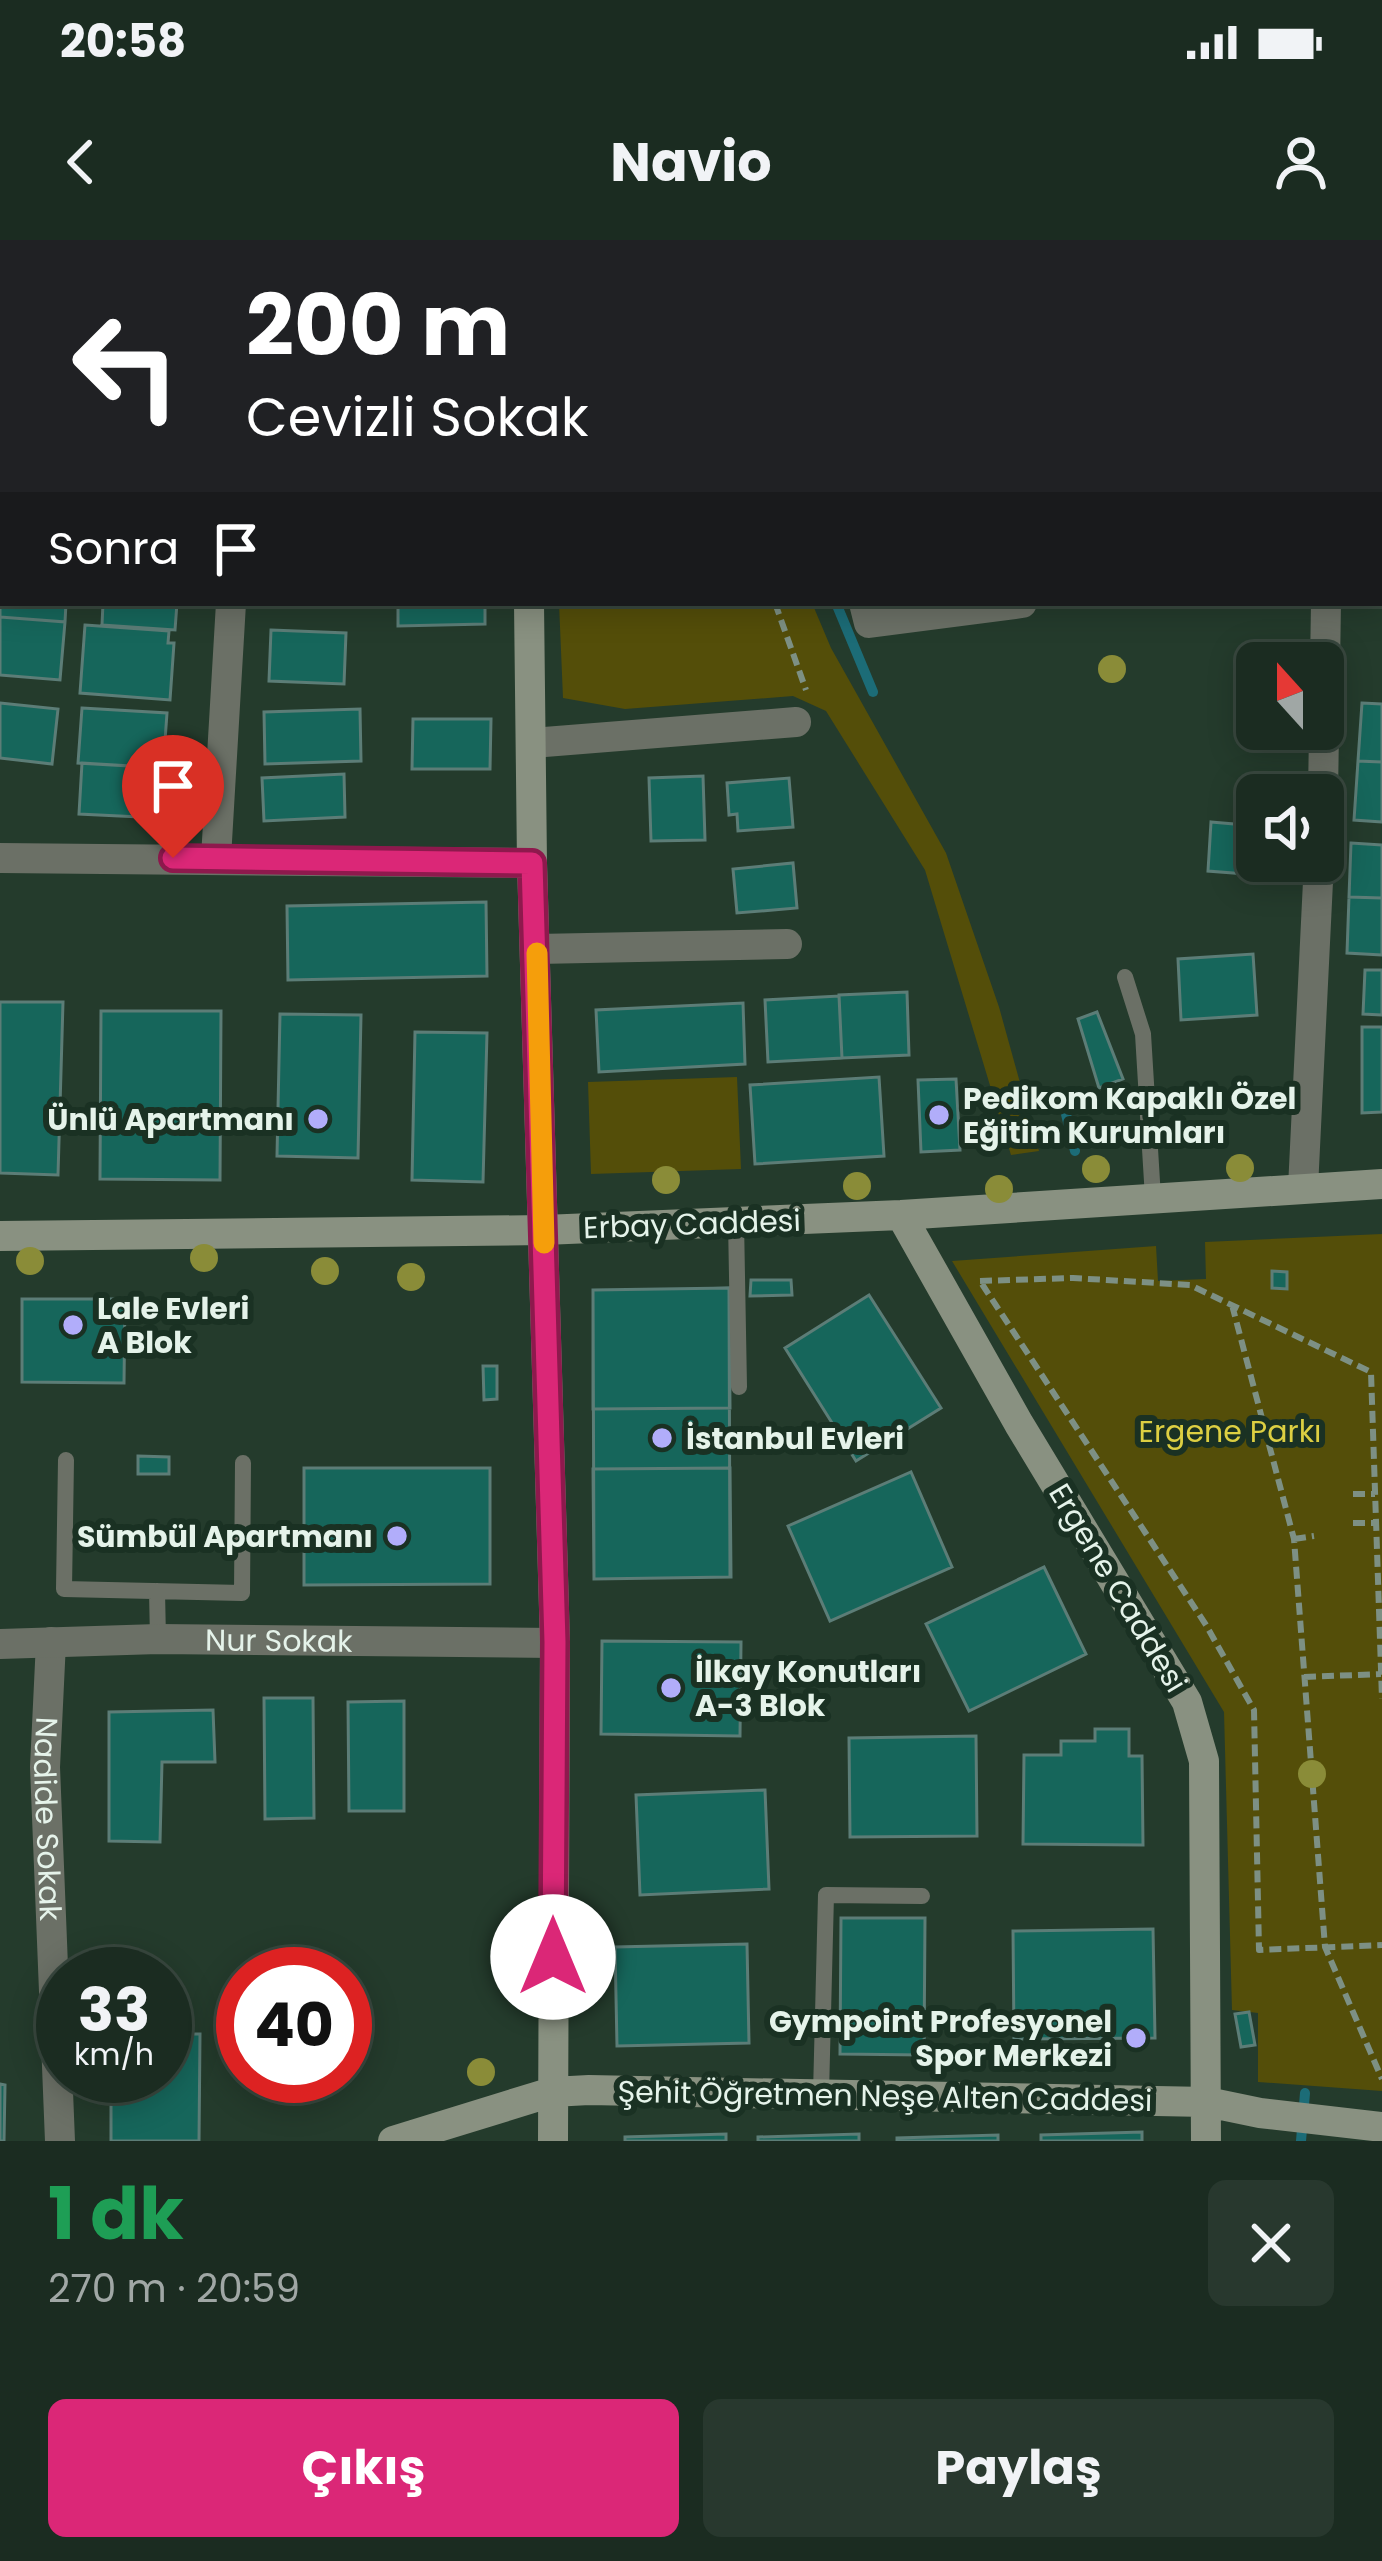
<!DOCTYPE html>
<html lang="tr">
<meta charset="utf-8">
<style>
:root{--surface:#1b2c21;--page:#28382e;--text:#f1f3f6;--muted:#a0a7a5;--line:#39483f;--accent:#db2777}
body{margin:0;font-family:Poppins,sans-serif;background:var(--page);color:var(--text);height:100vh;display:flex;flex-direction:column;font-size:45px;white-space:nowrap}
*{box-sizing:border-box;margin:0}
p{font-size:39px;color:var(--muted)}
.icon{flex:none;width:66px;height:66px;fill:none;stroke:currentColor;stroke-width:2;stroke-linecap:round;stroke-linejoin:round}
.map{position:relative;height:1901px;overflow:hidden}
.drawer{display:flex;flex-direction:column;background:var(--surface);flex:1}
.drawer>*{flex:none}
.top-card{position:absolute;left:0px;top:0px;width:1383px;height:366px;box-shadow:0 6px 30px #0003,0 0 0 3px var(--line);background:#202124;color:#fff;overflow:hidden}
.needle{width:78px;rotate:339deg}
.fabs{position:absolute;left:1236px;top:402px;display:grid;gap:24px}
.fabs a{display:grid;place-items:center;width:108px;height:108px;border-radius:18px;background:var(--surface);box-shadow:0 6px 30px #0003,0 0 0 3px var(--line);font-size:60px}
.speed{position:absolute;left:36px;top:1707px;display:flex;gap:24px;font-size:60px;font-weight:700;text-align:center}
.speed>*{display:grid;place-content:center;width:156px;height:156px;border-radius:50%;background:var(--surface);box-shadow:0 6px 30px #0003,0 0 0 3px var(--line);line-height:1}
.speed small{font-size:30px;font-weight:400}
.speed .limit{border:18px solid #d22;background:#fff;color:#111}
.pin{position:absolute;display:grid;place-items:center;width:102px;height:102px;color:#fff;margin:-123px -51px;border-radius:50% 50% 50% 0;rotate:-45deg;box-shadow:0 0 12px #0007}
.pin .icon{rotate:45deg}
.me{position:absolute;width:132px;margin:-66px;rotate:0deg;stroke-linejoin:round;filter:drop-shadow(0 0 9px #0008)}
.turn{display:flex;align-items:center;gap:42px;height:252px;padding:0 48px;font-size:54px}
.turn .icon{width:156px;height:156px;stroke-width:2.5}
.turn b{display:block;font-size:84px;line-height:102px}
.then{display:flex;align-items:center;height:114px;padding:0 48px;background:#0003;gap:24px;font-size:45px}
.round{display:grid;place-items:center;flex:none;width:126px;height:126px;border-radius:18px;background:var(--page)}
.overview{display:flex;align-items:center;justify-content:space-between;height:204px;padding:0 48px}
h1{font-size:72px;font-weight:700;line-height:90px;color:#1e9e55}
.primary-button{display:flex;gap:24px;margin-top:auto;padding:24px 48px}
.primary-button a{flex:1;height:138px;border-radius:18px;background:var(--accent);color:#fff;font-size:48px;font-weight:700;line-height:138px;text-align:center}
.primary-button a+a{background:var(--page);color:var(--text)}
.status{display:flex;justify-content:space-between;align-items:center;height:84px;padding:0 60px;background:var(--surface);direction:ltr}
.status svg{height:33px;fill:currentColor}
header{display:flex;justify-content:space-between;align-items:center;height:156px;padding:0 48px;background:var(--surface);font-size:54px;font-weight:700}
.map>svg:first-child{display:block}
.green{fill:#544e09}
.lines{fill:none;stroke-linecap:round;stroke-linejoin:round}
.stream{stroke:#1c6c77;stroke-width:10}
.building{fill:#16665b;stroke:#5c7d77;stroke-width:3}
.path{stroke:#7d9084;stroke-width:6;stroke-dasharray:12 6;stroke-linecap:butt}
.lane{stroke:#6b7066;stroke-width:16}
.street{stroke:#6b7066;stroke-width:30}
.secondary{stroke:#899181;stroke-width:30}
.tree{fill:#8a8c38}
.route-casing{stroke:#8e194d;stroke-width:30}
.route{stroke:#db2777;stroke-width:21}
.slow{stroke:#f59e0b;stroke-width:21}
.poi-dot{fill:#b1adfa;stroke:#1a3123;stroke-width:4.5}
.labels{text-anchor:middle;dominant-baseline:central;stroke-width:12;stroke-linejoin:round;paint-order:stroke}
.poi-label{font-size:30px;font-weight:bold;fill:#e5f3ea;stroke:#1a3123;text-anchor:start}
.street-label{font-size:30px;fill:#e5f3ea;stroke:#1a3123}
.park-label{font-size:30px;fill:#ddcf42;stroke:#1a3123}
</style>
<div class="status"><b>20:58</b><svg viewBox="0 0 49 12"><path d="M0 12V9h3v3zM5 12V6h3v6zM10 12V3h3v9zM15 12V0h3v12zM26 1h20v11H26zM47 4h2v5h-2z"/></svg></div>
<header><svg class="icon" aria-label="back" viewBox="0 0 24 24"><path d="M15 5l-7 7 7 7"/></svg>Navio<svg class="icon" aria-label="person" viewBox="0 0 24 24"><circle cx="12" cy="8" r="4"/><path d="M4 21q1-7 8-7t8 7"/></svg></header>
<div class="map">
<svg width="1382" height="1901" viewBox="0 0 1382 1901">
<rect width="100%" height="100%" fill="#243b2c"/>
<path class="green" d="M559 363H812L831 408 946 613 999 767 1039 911 1011 915 925 630 826 471 793 456 625 469 563 458Z
M737 837 741 929 591 934 588 842Z
M1382 994V1851L1258 1842V1773L1232 1770 1224 1472 952 1021 1156 1006 1158 1041 1206 1039 1205 1002Z"/>
<g class="lines">
<path class="stream" d="M704 0 705 3
M836 363 873 452
M1064 866 1075 911
M1301 1901 1305 1853"/>
</g>
<path class="building" d="M823 0H899V3H824Z
M962 0H1037L1038 3H948Z
M0 321 3 363H66L65 382 0 377Z
M103 363H177L175 390 102 385Z
M398 363H485V384L398 386Z
M0 377 65 382 60 440 0 435Z
M85 385 169 391 168 403H174L170 460 80 453Z
M271 390 346 393 344 444 269 441Z
M0 463 58 469 52 524 0 518Z
M1362 463 1382 464V522L1358 521Z
M82 468 167 473 163 528 78 523Z
M360 469 361 521 265 524 264 472Z
M413 479H491L490 529H412Z
M1358 521 1382 522V582L1354 580Z
M82 523 163 528 160 578 79 574Z
M344 534 345 577 264 581 262 538Z
M703 536 705 600 651 601 649 538Z
M789 538 793 587 738 591 737 574 729 575 727 543Z
M1211 582 1257 586V621H1272L1271 636 1208 631Z
M1351 603 1382 605V658L1349 657Z
M793 623 797 668 737 673 733 629Z
M1349 657 1382 658V715L1347 713Z
M486 662 487 736 288 740 287 666Z
M1253 714 1257 775 1181 780 1178 719Z
M1365 730H1382V775L1363 774Z
M907 752 909 815 842 818 839 755Z
M839 756 842 818 768 822 765 760Z
M0 762H63L58 935 0 933Z
M743 763 745 824 599 832 596 770Z
M101 771H221L220 940 100 939Z
M1097 772 1123 839 1099 848 1078 779Z
M280 774 361 775 358 918 277 916Z
M1362 787H1382V872L1362 873Z
M415 792 487 793 483 942 412 940Z
M879 837 884 916 755 924 750 845Z
M956 839 960 910 921 912 918 840Z
M1272 1031 1287 1032V1049L1272 1048Z
M751 1040H791L792 1055 750 1056Z
M729 1048 730 1337 594 1339 593 1050Z
M729 1048 730 1168 593 1169V1050Z
M869 1055 941 1168 856 1221 785 1108Z
M22 1059H125L124 1143 22 1142Z
M483 1126H497V1159L484 1160Z
M138 1216 169 1217V1234H138Z
M304 1228H490V1344L304 1345Z
M730 1228 731 1337 594 1339 593 1229Z
M911 1232 952 1327 830 1381 788 1286Z
M1044 1327 1086 1414 969 1471 926 1384Z
M602 1401 741 1402 740 1496 601 1494Z
M264 1458H313L314 1578 265 1579Z
M404 1461V1571H349L348 1462Z
M213 1470 215 1522H162L160 1602 109 1601V1472Z
M1095 1489H1129V1516H1142L1143 1605 1023 1604 1024 1515H1061V1501H1095Z
M976 1496 977 1596 850 1597 849 1498Z
M765 1550 769 1649 640 1655 636 1555Z
M841 1678H925L924 1815 840 1814Z
M1153 1689 1155 1798 1014 1799 1013 1691Z
M747 1704 749 1803 617 1806 615 1707Z
M1249 1772 1255 1805 1241 1807 1235 1774Z
M165 1794H200L199 1901H111V1836H165Z
M0 1844 5 1845 4 1901H0Z
M1142 1892V1901H1041V1895Z
M726 1894V1901H625V1897Z
M859 1894V1901H758V1897Z
M998 1895V1901H897V1898Z"/>
<g class="lines">
<path class="path" d="M643 0 644 3
M775 363 806 450
M980 1041 1073 1038 1190 1045 1371 1132 1382 1459
M982 1044 1206 1385 1254 1470 1259 1710 1382 1705
M1232 1065 1294 1299 1325 1707 1382 1839
M1353 1254H1375
M1353 1283H1376
M1294 1299 1314 1296
M1304 1437 1381 1434"/>
<path class="lane" d="M1125 737 1143 794 1153 958
M736 981 739 1147
M66 1220 64 1349 242 1353 243 1223
M157 1351 158 1399
M821 1854 826 1655 922 1656"/>
<g class="street">
<path d="M254 0V3"/>
<path d="M778 0 779 3"/>
<path d="M1078 0V3"/>
<path d="M1360 0 1361 3"/>
<path d="M1380 75 1382 82"/>
<path d="M1380 307H1382"/>
<path d="M864 363 869 383 1022 363"/>
<path d="M532 503 796 482"/>
<path d="M1323 555 1326 363"/>
<path d="M0 618 532 623"/>
<path d="M216 618 231 363"/>
<path d="M537 709 787 704"/>
<path d="M1303 948 1319 621"/>
<path id="s1" d="M51 1402 45 1527 60 1901"/>
<path id="s2" d="M0 1404 158 1399 555 1403"/>
</g>
<path class="secondary" d="M521 0V3
M529 363 532 623 555 1403 553 1901
M901 975 1019 1184 1187 1462 1204 1521 1206 1901
M0 996 544 990 901 975 1382 944
M393 1901 552 1852 589 1850 1207 1862 1260 1873 1382 1887"/>
</g>
<g class="tree">
<circle cx="1112" cy="429" r="14"/>
<circle cx="1240" cy="928" r="14"/>
<circle cx="1096" cy="929" r="14"/>
<circle cx="666" cy="940" r="14"/>
<circle cx="857" cy="946" r="14"/>
<circle cx="999" cy="949" r="14"/>
<circle cx="204" cy="1018" r="14"/>
<circle cx="30" cy="1021" r="14"/>
<circle cx="325" cy="1031" r="14"/>
<circle cx="411" cy="1037" r="14"/>
<circle cx="1312" cy="1534" r="14"/>
<circle cx="481" cy="1832" r="14"/>
</g>
<g class="lines">
<defs>
<path id="route" d="M173 618 532 623 555 1402 553 1717"/>
</defs>
<use href="#route" class="route-casing"/>
<use href="#route" class="route"/>
<path class="slow" d="M537 713 544 1003"/>
</g>
<g class="poi-dot">
<circle cx="939" cy="875" r="12"/>
<circle cx="318" cy="879" r="12"/>
<circle cx="73" cy="1085" r="12"/>
<circle cx="662" cy="1198" r="12"/>
<circle cx="397" cy="1296" r="12"/>
<circle cx="671" cy="1448" r="12"/>
<circle cx="1136" cy="1798" r="12"/>
</g>
<g class="labels">
<g class="poi-label">
<text x="963" y="858">Pedikom Kapaklı Özel<tspan x="963" dy="34">Eğitim Kurumları</tspan></text>
<text x="294" y="879" text-anchor="end">Ünlü Apartmanı</text>
<text x="97" y="1068">Lale Evleri<tspan x="97" dy="34">A Blok</tspan></text>
<text x="686" y="1198">İstanbul Evleri</text>
<text x="373" y="1296" text-anchor="end">Sümbül Apartmanı</text>
<text x="695" y="1431">İlkay Konutları<tspan x="695" dy="34">A-3 Blok</tspan></text>
<text x="1112" y="1781" text-anchor="end">Gympoint Profesyonel<tspan x="1112" dy="34">Spor Merkezi</tspan></text>
</g>
<g class="street-label">
<text transform="translate(692 984) rotate(-2)">Erbay Caddesi</text>
<text transform="translate(1118 1348) rotate(59)">Ergene Caddesi</text>
<text stroke="none"><textPath href="#s2" startOffset="279">Nur Sokak</textPath></text>
<text stroke="none"><textPath href="#s1" startOffset="177">Nadide Sokak</textPath></text>
<text transform="translate(885 1856) rotate(1)">Şehit Öğretmen Neşe Alten Caddesi</text>
</g>
<g class="park-label">
<text x="1230" y="1191">Ergene Parkı</text>
</g>
</g>
</svg>
<div class="fabs">
<a><svg class="needle" viewBox="-14 -14 28 28"><path d="M0-13l5 13h-10z" fill="#e53935"/><path d="M0 13l5-13h-10z" fill="#a0a7a5"/></svg></a>
<a><svg class="icon" aria-label="sound" viewBox="0 0 24 24"><path d="M4 9h4l5-4v14l-5-4H4zM17 9q2 3 0 6"/></svg></a>
</div>
<div class="speed"><div>33<small>km/h</small></div><div class="limit">40</div></div>
<div class="pin" style="left:173px;top:618px;background:#d93025"><svg class="icon" aria-label="arrive" viewBox="0 0 24 24"><path d="M6 21V4h12l-3 4 3 4H6"/></svg></div>
<svg class="me" style="left:553px;top:1717px" viewBox="-20 -20 40 40"><circle r="19" fill="#fff"/><path d="M0-13L10 11 0 6-10 11z" fill="#db2777"/></svg>
<div class="top-card">
<div class="turn"><svg class="icon" aria-label="left" viewBox="0 0 24 24"><path d="M17 20v-9H6M10 6l-5 5 5 5"/></svg><div><b>200 m</b>Cevizli Sokak</div></div>
<div class="then">Sonra<svg class="icon" aria-label="arrive" viewBox="0 0 24 24"><path d="M6 21V4h12l-3 4 3 4H6"/></svg></div>
</div>
</div>
<section class="drawer">
<div class="overview"><div><h1>1 dk</h1><p>270 m · 20:59</p></div><a class="round"><svg class="icon" aria-label="close" viewBox="0 0 24 24"><path d="M6 6l12 12M18 6L6 18"/></svg></a></div>
<div class="primary-button"><a>Çıkış</a><a>Paylaş</a></div>
</section>
